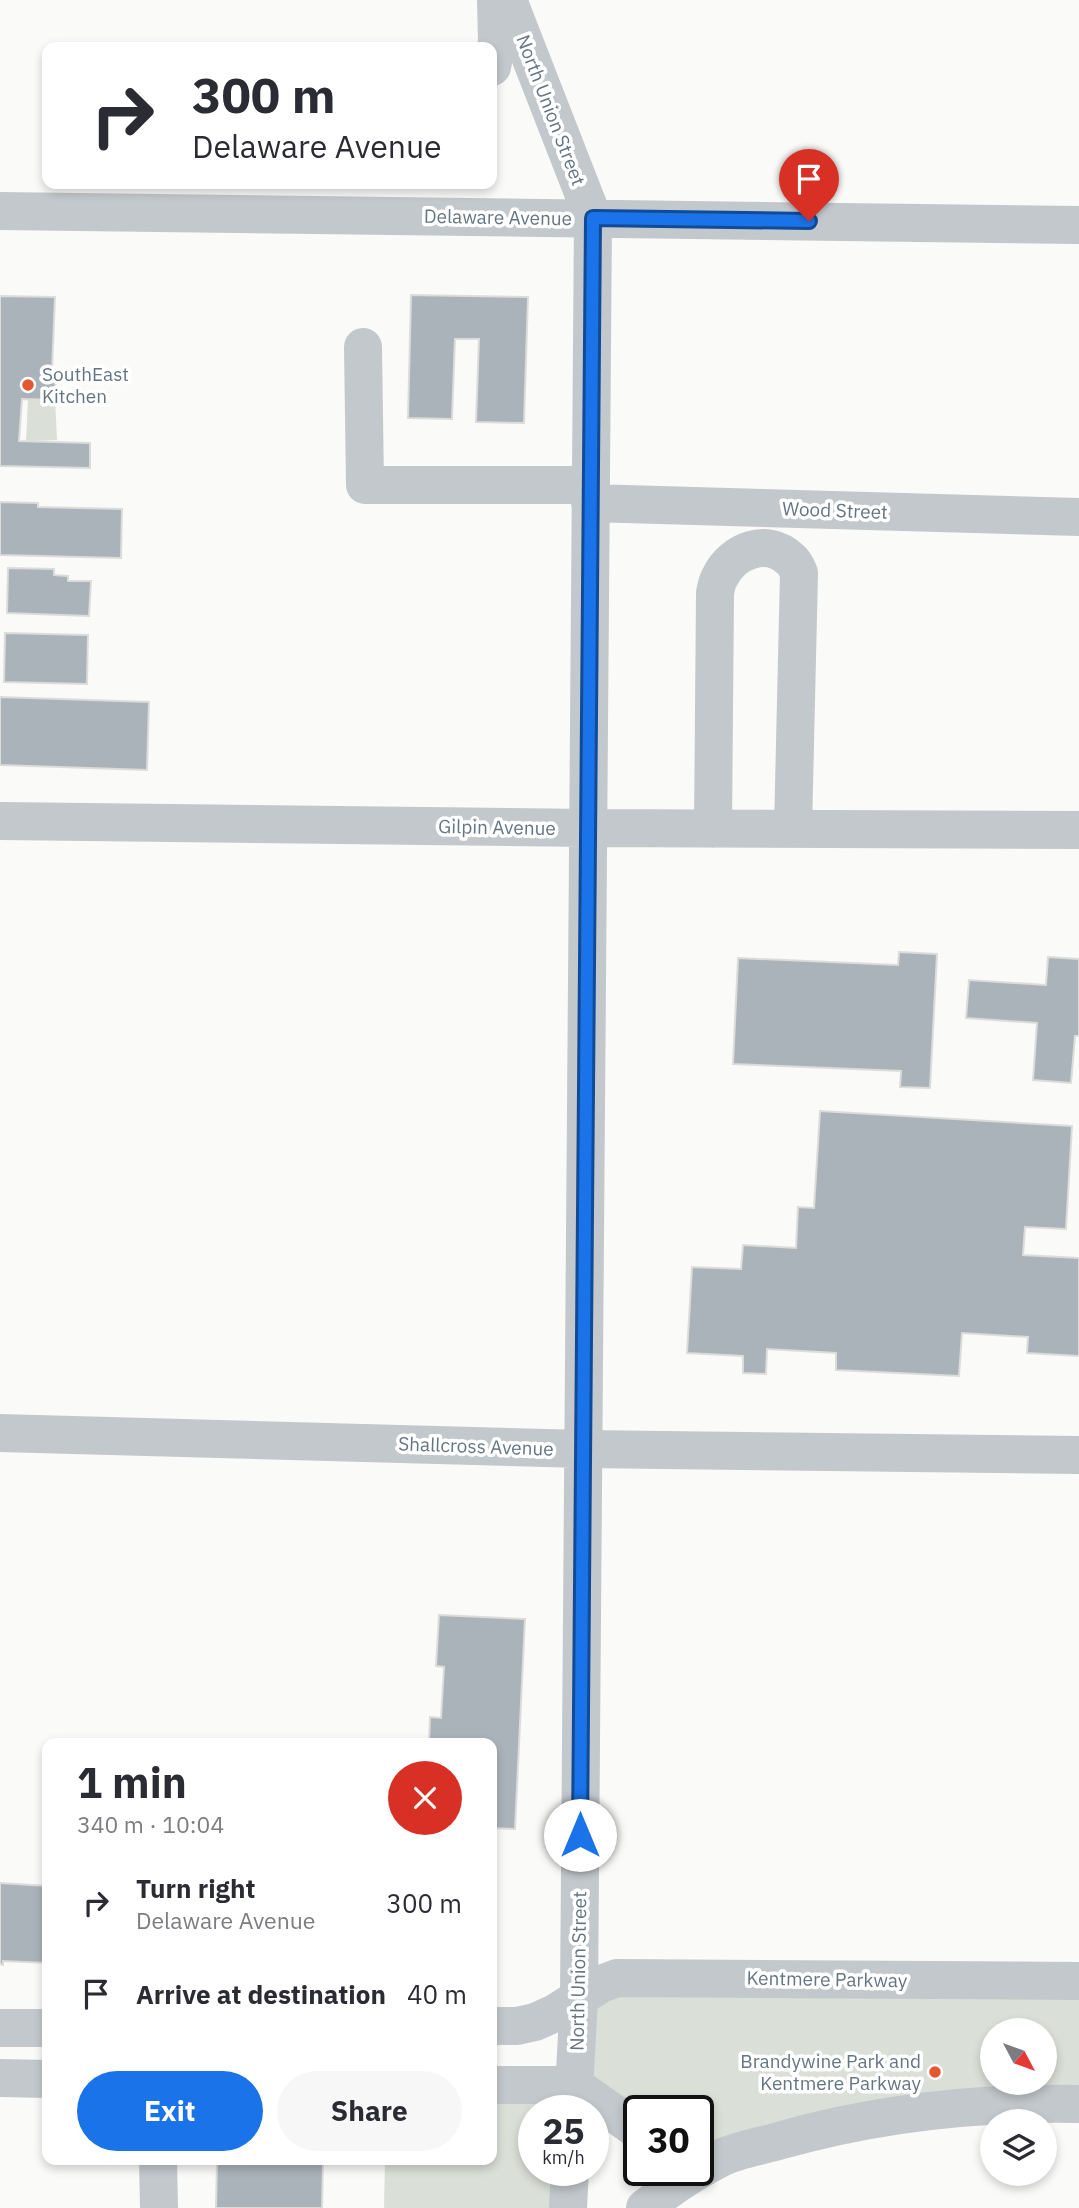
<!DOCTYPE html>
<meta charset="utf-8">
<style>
:root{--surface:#fff;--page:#f7f7f7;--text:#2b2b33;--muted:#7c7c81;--accent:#1a73e8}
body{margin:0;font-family:"IBM Plex Sans",sans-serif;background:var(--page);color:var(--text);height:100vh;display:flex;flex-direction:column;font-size:26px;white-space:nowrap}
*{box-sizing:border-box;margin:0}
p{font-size:23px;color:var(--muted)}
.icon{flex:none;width:38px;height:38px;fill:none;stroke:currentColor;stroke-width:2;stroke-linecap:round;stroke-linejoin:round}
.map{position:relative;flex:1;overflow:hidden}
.sheet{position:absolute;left:42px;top:1738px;width:455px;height:427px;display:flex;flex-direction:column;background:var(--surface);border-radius:14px;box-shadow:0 4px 10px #0003}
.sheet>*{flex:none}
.banner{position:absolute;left:42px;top:42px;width:455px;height:147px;border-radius:14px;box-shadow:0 4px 10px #0003;background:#fff;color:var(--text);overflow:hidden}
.needle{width:46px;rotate:131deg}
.fabs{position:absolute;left:980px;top:2018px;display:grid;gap:14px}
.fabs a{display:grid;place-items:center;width:77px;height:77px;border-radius:50%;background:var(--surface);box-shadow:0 4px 10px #0003;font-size:35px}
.speed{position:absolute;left:518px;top:2095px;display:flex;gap:14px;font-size:35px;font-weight:700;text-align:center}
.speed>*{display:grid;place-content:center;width:91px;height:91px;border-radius:50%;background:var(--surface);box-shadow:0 4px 10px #0003;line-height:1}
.speed small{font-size:18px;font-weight:400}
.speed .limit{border:4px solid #111;border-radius:10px;background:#fff;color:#111}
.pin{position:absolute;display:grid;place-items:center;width:60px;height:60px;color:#fff;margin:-72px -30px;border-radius:50% 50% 50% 0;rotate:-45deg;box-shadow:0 0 7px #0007}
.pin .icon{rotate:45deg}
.me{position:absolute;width:77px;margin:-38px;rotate:0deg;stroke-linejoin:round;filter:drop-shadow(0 0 5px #0008)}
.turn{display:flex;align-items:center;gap:24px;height:147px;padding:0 35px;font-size:32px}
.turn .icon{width:91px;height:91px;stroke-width:2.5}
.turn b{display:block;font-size:49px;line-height:60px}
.round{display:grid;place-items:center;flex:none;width:74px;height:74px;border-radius:37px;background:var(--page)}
.head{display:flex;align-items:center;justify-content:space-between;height:119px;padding:0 35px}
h1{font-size:42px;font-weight:700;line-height:52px}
.button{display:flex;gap:14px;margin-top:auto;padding:14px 35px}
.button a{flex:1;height:80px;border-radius:42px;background:var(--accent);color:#fff;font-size:28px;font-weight:700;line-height:80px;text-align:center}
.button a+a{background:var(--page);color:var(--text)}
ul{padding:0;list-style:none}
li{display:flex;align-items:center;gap:21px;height:91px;padding:0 35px}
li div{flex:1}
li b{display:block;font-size:26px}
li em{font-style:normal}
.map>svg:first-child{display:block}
.green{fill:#dadfd7;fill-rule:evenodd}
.building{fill:#aab3b9;stroke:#dcdcda;stroke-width:2}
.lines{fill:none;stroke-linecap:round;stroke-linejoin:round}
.minor{stroke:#c3c8cc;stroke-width:38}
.route-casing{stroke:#114b97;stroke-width:18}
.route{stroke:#1a73e8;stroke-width:12}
.poi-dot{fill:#e4572e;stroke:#fff;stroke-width:2.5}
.labels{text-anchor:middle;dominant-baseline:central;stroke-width:7;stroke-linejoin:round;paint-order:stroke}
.street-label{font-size:19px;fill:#657683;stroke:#fff}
.poi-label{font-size:19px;fill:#657683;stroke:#fff;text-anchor:start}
</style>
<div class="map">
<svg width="1079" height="2208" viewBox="0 0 1079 2208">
<rect width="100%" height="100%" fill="#fafaf8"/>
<path class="green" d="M55 398 57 440 26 441 28 399Z
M1079 1981V2104L698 2151V2110H534V2170H570L568 2208H384L385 2160H492V2085H574L579 1997ZM992 2030H1045V2082H992Z"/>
<path class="building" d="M411 295 528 297 524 423 476 422 479 339H455L452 419 408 418Z
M0 296 55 297 52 371H56L55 400 22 399 19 441 90 443V468L0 466Z
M0 502 38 503V507L122 509 121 558 0 555Z
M8 568 54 569V575L68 576V581H91L89 616 7 613Z
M5 633 88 635 87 684 4 682Z
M0 697 149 702 147 770 0 765Z
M899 952 937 954 930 1088 900 1087 901 1071 733 1064 738 958 898 965Z
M1048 957 1079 959V1036H1075L1071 1083 1033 1080 1037 1023 966 1018 969 980 1046 985Z
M820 1111 1072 1126 1066 1229 1025 1227 1023 1255 1079 1258V1356L1027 1353 1028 1337 962 1333 959 1376 836 1370V1353L767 1349 766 1374 743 1373V1356L687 1353 692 1267 741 1269 743 1245 796 1248 798 1207 814 1208Z
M439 1615 525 1619 515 1829 492 1828V1743H429L430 1717 441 1718 444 1667 436 1666Z
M0 1883 47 1886V1963L3 1961V1965L0 1964Z
M217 2160 323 2162 322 2208H216Z"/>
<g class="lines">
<path class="minor" d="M508 0 593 218 579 1997 573 2110
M492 67 497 42 496 0
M0 211 1079 225
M363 347 365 485H591
M590 503 1079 517
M0 821 588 828 1079 830
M713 829 715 593C716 588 717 581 720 577 732 551 767 537 790 559 794 562 797 568 799 573L793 829
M0 1433 583 1449 1079 1455
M492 2026H517L535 2022 555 2013 601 1984 617 1978 1079 1981
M0 2028H47
M0 2078 47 2079
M492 2085H574L639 2131
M158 2160 159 2208
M568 2208 570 2170
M645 2208C668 2189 693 2172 721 2158 739 2149 763 2146 782 2140 878 2113 979 2102 1079 2104"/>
</g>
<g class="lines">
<defs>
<path id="route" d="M580 1835 593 218 809 221"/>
</defs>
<use href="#route" class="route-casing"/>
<use href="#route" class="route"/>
</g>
<g class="poi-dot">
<circle cx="28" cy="385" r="7"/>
<circle cx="935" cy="2072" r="7"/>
</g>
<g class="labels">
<g class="street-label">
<text transform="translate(551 110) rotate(69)">North Union Street</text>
<text transform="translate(498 217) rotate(1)">Delaware Avenue</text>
<text transform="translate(835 510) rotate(2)">Wood Street</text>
<text transform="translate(497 827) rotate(1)">Gilpin Avenue</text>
<text transform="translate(476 1446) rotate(2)">Shallcross Avenue</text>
<text transform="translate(578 1971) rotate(-89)">North Union Street</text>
<text transform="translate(827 1979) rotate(1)">Kentmere Parkway</text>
</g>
<g class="poi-label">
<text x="42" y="374">SouthEast<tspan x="42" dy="22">Kitchen</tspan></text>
<text x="921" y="2061" text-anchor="end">Brandywine Park and<tspan x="921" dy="22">Kentmere Parkway</tspan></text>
</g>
</g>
</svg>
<div class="fabs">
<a><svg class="needle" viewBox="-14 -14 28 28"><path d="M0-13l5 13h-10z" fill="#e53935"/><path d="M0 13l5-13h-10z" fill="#7c7c81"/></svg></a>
<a><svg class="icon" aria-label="layers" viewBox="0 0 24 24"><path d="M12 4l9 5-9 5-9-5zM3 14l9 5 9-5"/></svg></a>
</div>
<div class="speed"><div>25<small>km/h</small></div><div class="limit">30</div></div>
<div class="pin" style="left:809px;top:221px;background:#d93025"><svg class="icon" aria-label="arrive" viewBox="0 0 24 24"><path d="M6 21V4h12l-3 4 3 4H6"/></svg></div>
<svg class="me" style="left:580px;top:1835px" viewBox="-20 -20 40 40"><circle r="19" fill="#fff"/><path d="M0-13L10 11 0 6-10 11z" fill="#1a73e8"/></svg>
<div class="banner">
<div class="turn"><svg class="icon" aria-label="right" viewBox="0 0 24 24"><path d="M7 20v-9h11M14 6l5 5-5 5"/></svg><div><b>300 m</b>Delaware Avenue</div></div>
</div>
<section class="sheet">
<div class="head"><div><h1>1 min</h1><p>340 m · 10:04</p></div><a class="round" style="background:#d93025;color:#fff"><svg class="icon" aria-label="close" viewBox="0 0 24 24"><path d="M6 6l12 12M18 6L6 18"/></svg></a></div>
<ul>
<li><svg class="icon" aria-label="right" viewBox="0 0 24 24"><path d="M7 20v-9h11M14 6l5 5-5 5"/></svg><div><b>Turn right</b><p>Delaware Avenue</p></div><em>300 m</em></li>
<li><svg class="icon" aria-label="arrive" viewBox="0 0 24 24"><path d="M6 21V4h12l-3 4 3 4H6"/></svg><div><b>Arrive at destination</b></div><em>40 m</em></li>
</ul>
<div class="button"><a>Exit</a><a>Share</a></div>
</section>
</div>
